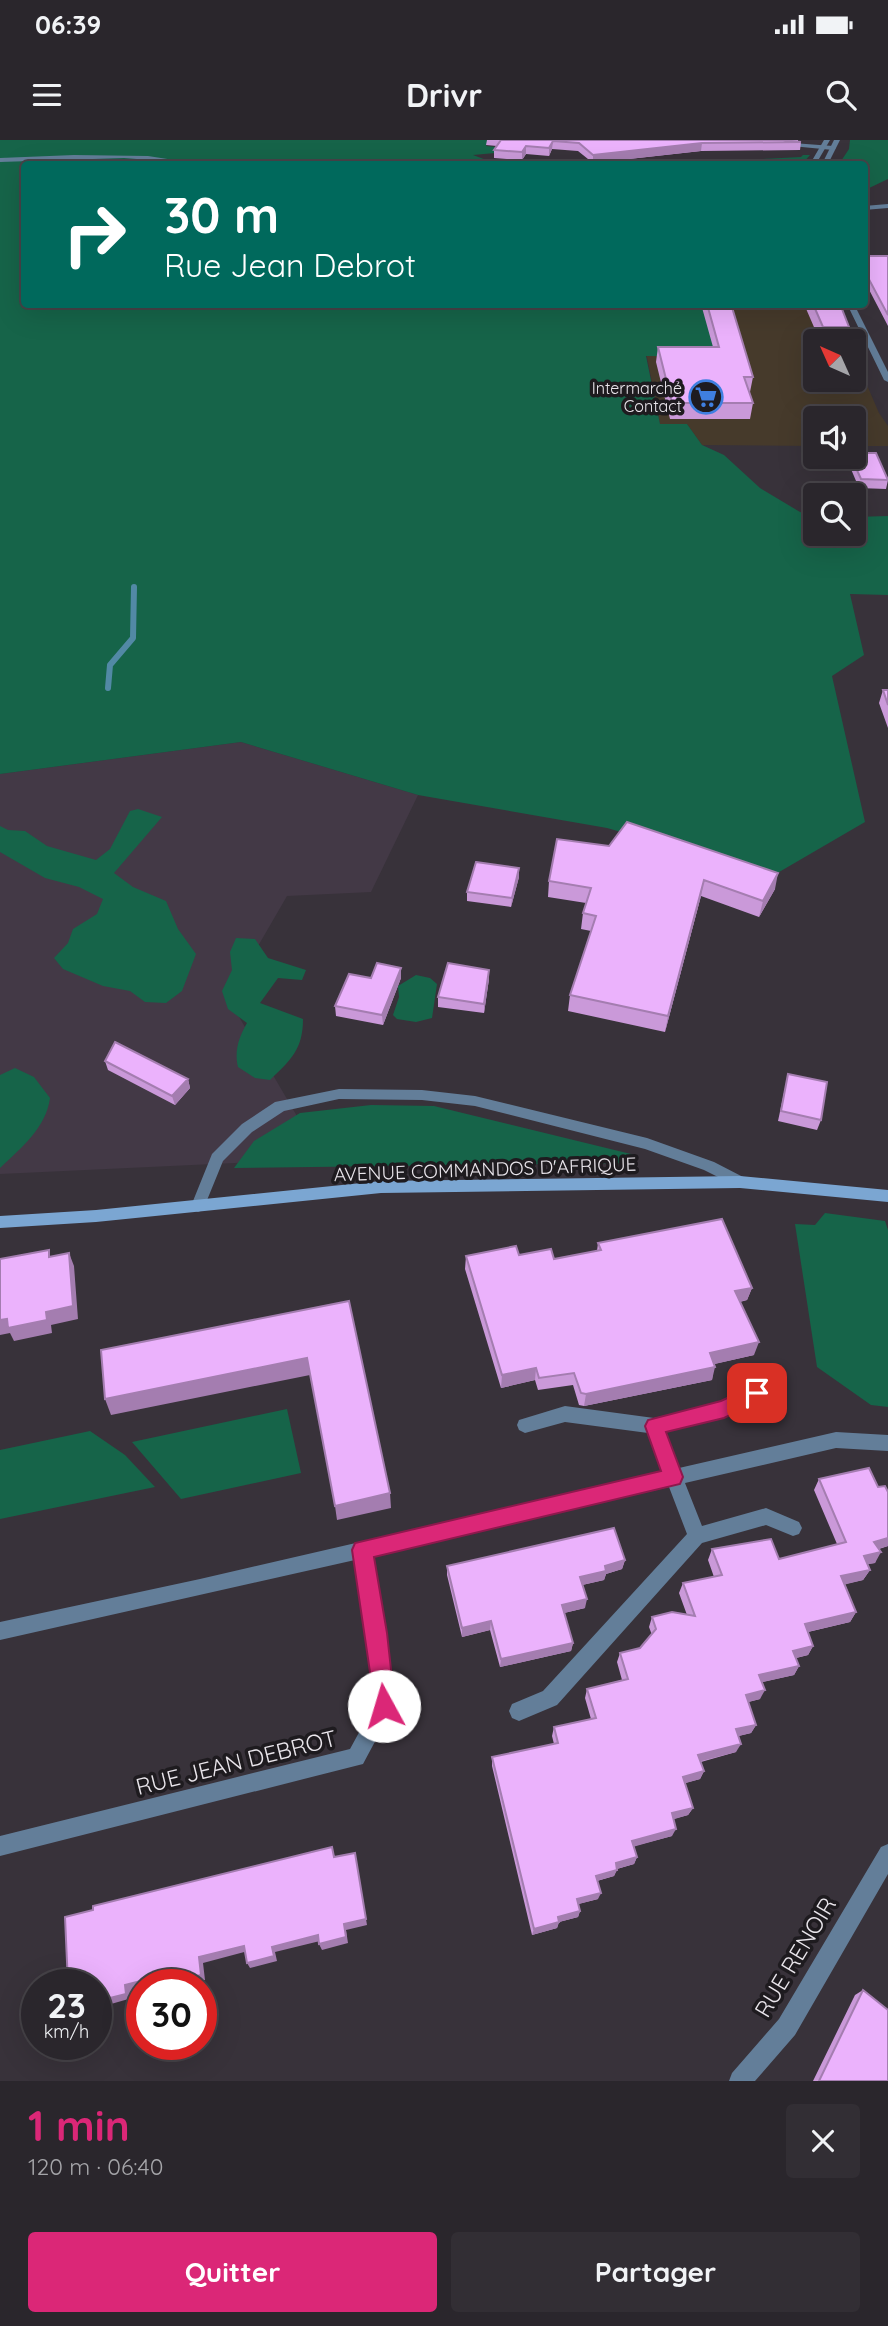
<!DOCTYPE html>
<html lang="fr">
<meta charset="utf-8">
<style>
:root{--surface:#2a262c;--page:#322e34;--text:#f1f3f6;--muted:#a5a5a9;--line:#464348;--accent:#db2777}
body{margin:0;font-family:Quicksand,sans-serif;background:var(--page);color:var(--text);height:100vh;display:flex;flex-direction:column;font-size:26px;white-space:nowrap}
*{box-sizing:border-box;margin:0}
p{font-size:23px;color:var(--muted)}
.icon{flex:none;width:38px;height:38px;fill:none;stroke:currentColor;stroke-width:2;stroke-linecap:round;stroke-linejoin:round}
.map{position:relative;height:1941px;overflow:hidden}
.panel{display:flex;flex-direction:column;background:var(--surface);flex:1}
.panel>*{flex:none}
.hud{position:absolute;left:21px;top:21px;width:847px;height:147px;border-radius:7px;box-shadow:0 7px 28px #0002,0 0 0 2px var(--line);background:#00695c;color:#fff;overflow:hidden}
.needle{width:46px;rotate:315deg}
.buttons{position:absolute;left:803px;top:189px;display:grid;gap:14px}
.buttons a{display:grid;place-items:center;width:63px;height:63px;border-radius:7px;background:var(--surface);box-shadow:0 7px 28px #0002,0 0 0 2px var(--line);font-size:35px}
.speed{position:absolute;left:21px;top:1829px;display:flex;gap:14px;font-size:35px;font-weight:700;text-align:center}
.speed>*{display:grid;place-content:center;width:91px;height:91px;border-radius:50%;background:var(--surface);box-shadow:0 7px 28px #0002,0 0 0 2px var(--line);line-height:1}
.speed small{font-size:18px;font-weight:400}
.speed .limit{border:10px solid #d22;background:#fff;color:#111}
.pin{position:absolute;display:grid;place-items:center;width:60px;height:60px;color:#fff;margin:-30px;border-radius:14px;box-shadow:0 4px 10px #0006}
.me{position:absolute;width:77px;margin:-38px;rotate:354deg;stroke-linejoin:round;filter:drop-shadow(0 0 5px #0008)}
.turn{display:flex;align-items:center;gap:24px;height:147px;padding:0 28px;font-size:32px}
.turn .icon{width:91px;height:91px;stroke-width:2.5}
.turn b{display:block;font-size:49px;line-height:60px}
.round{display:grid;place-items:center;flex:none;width:74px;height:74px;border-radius:7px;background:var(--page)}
.overview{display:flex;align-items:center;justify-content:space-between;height:119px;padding:0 28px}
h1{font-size:42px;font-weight:800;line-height:52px;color:var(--accent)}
.primary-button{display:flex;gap:14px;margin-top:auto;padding:14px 28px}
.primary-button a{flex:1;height:80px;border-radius:7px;background:var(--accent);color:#fff;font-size:28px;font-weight:800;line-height:80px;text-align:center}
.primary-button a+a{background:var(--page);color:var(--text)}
.status{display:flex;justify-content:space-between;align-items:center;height:49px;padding:0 35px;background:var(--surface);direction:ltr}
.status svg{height:19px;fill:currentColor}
header{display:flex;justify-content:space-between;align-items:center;height:91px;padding:0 28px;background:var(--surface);font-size:32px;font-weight:800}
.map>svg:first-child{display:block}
.commercial{fill:#463a2b}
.built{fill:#433946}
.green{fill:#166449}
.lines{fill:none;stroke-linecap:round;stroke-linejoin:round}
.stream{stroke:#5289a5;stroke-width:6}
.minor{fill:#637e99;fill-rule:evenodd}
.tertiary{fill:#637e99;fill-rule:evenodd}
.secondary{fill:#7ba6d2;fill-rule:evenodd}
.wall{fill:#ca99d9}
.shaded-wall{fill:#a47db0}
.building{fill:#ebb2fc;stroke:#a47db0;stroke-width:2}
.route{fill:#db2777;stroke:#8e194d;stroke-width:2}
.labels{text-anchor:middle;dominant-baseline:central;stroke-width:7;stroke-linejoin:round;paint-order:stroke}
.far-poi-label{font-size:16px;fill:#eae6ec;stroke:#1e1b1f;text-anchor:end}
.street-label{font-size:19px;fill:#eae6ec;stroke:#1e1b1f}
.near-street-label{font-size:23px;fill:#eae6ec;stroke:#1e1b1f}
</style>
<div class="status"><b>06:39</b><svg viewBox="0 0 49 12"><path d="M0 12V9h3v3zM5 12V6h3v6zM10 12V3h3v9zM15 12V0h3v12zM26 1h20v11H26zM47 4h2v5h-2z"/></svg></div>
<header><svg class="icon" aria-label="menu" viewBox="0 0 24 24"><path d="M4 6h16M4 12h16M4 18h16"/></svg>Drivr<svg class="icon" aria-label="search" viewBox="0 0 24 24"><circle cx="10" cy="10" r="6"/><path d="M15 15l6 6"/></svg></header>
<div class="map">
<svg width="888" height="1941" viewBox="0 0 888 1941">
<rect width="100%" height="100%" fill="#38323a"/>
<path class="commercial" d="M637 165H832L848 201H816V240H854V215L879 273 888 286V306H854V278H816L815 306 702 305 687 284H660Z"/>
<path class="built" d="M241 602 418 655 371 752 287 756 228 858 322 1019 0 1034V634Z"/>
<path class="green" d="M0 0H491L486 6 506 8 495 13 473 15 497 24H24V164L701 165 726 217 646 216 660 284H687L702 305 724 315 760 348 800 372 815 377 816 394H854V377L888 376V455L850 454 864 515 832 536 865 682 774 735 607 688 418 655 241 602 0 634Z
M850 0H888V39L865 50 864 24H839L849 9Z
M803 15H810L802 24H670L801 17Z
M138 669 162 677 114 733 133 747 166 761 178 789 196 814 182 851 166 863 145 862 130 851 103 846 63 829 54 818 68 803 73 789 97 774 103 759 79 747 45 738 0 712V686L8 690 25 691 47 706 96 720 110 709 130 671Z
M236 798 255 799 268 818 306 830 302 840 278 838 260 863 303 879C303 909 291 920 270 940L255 938 238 927C234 911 239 897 247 883L228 869 222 851 232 830 230 812Z
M416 835 430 838 437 844 432 878 416 882 397 879 393 875 399 857 398 846Z
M15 928 34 937 50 958C46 988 21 1008 0 1028V935Z
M371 965 434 966 635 1015V1023L234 1028 254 1001 300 973Z
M825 1073 885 1081 888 1090V1267L871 1265 817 1227 795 1084 815 1085Z
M287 1269 301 1333 181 1359 132 1302Z
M90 1291 125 1315 155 1347 0 1379V1310Z"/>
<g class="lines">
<path class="stream" d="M108 548 110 525 133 498 134 447"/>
<path class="minor" d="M779 2 833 6 836 8 833 10 781 5Z
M888 64V68L864 70V66Z
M339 949 422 950 475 956 647 998 714 1022 745 1038 747 1042 745 1046 740 1048 704 1030 645 1009 475 966 422 960 339 959 284 971 252 992 223 1021 203 1070 198 1072 193 1070 191 1066 212 1014 242 984 275 962Z
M757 1246 763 1248 765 1253 763 1258 724 1277 664 1291 679 1328 836 1292 888 1295V1311L836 1308 685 1343 702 1386 766 1368 799 1382 802 1388 799 1394 793 1396 766 1385 702 1403 557 1565 519 1581 512 1578 509 1571 512 1564 543 1551 687 1394 669 1347 372 1416 386 1493 394 1566 363 1624 0 1716V1696L350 1609 374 1565 368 1493 355 1420 0 1500V1482L200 1439 663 1332 648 1293 565 1282 525 1293 519 1290 517 1285 519 1280 565 1266 654 1278 721 1262Z
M888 1704V1734L795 1895 755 1941H729L732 1933 779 1879 881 1707Z"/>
<path class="tertiary" d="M824 0H830L816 24H810Z
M834 0H840L828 24H822Z
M74 15 148 16 200 24 124 18 0 22V18Z
M847 164H854L888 232V242L884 240Z"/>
<path class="secondary" d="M740 1036 888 1050V1062L740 1048 381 1053 96 1082 0 1088V1076L96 1070 381 1041Z"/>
</g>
<path class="wall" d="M487 0H798V2H801L800 10 701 11 593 23 578 11 552 9 549 16 526 14 522 20 494 18V10L497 6 486 5Z
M864 116H888V186L864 140Z
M701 164H731L753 237 750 252H749L753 263 750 279H670L656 222 658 207H713Z
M804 164H840L849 187 846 201H820Z
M849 317H854L888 340 886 349 859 348 848 322Z
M883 550H888V588L879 563Z
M557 699 775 749 759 777 701 756 665 892 568 871 570 855 591 791 581 789 583 773 586 763 548 757 549 741Z
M519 737 511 767 467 761V752Z
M401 828V838L383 885 336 876 335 866Z
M489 830V839L484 873 438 867V857Z
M105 921 188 939 190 948 175 965 108 930Z
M788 934 821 980 817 990 778 981Z
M598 1103 752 1148 747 1160 740 1162 754 1215 714 1224 712 1240 584 1266 579 1265 573 1245 538 1250 535 1240 501 1248 465 1129 466 1116 519 1115 554 1119 597 1111Z
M819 1339 878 1347 888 1352V1406L879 1409 875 1423 867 1424 870 1430 863 1440 845 1444 856 1472 850 1482 808 1492 813 1506 808 1515 796 1518 799 1526 794 1535 762 1542 760 1559 748 1562 756 1585 751 1593 738 1596 736 1612 701 1622 704 1631 700 1639 685 1643 693 1668 688 1675 673 1679 672 1696 634 1706 637 1717 634 1724 617 1729 614 1736 597 1741 598 1759 578 1764 580 1771 578 1777 559 1782 557 1788 532 1795 492 1626V1617L554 1604 552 1596 554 1587 591 1579 585 1558 587 1549 622 1540 617 1522 620 1513 640 1508 652 1495 649 1487 652 1477 687 1475 679 1453 683 1443 714 1437 708 1420 712 1409 779 1419 837 1404 814 1350Z
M625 1420 622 1429 606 1434 604 1440 582 1445 585 1468 564 1473 573 1503 571 1511 500 1527 490 1490 462 1497 447 1435V1426Z
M863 1850 888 1941H813L855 1855Z"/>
<path class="shaded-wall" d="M553 1 552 9 549 16V8Z
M702 3 701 11 593 23V15Z
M526 6V14L522 20V12Z
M519 728V737L511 767 512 758Z
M778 733 775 749 759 777 763 761Z
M704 740 701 756 665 892 668 876Z
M401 828V838L383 885 382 875Z
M489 830V839L484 873V864Z
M188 939 190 948 175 965 172 956Z
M69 1113 74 1126 78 1179 51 1185 52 1193 14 1201 10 1193 0 1195V1180L46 1172Z
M752 1148 747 1160 732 1163 735 1151Z
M759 1202 754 1215 706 1226 710 1213Z
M307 1218 310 1235 111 1275 105 1259Z
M715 1227 712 1240 584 1266 586 1254Z
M536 1228 535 1240 501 1248 502 1235Z
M390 1353 391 1368 337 1380 335 1366Z
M888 1398V1406L867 1412 874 1402Z
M881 1412 875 1423 857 1426 864 1416Z
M625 1420 622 1429 606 1434 604 1440 578 1446 580 1437 605 1426Z
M870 1430 863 1440 835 1447 841 1436Z
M587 1459 585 1468 560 1474 562 1465Z
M856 1472 850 1482 799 1494 805 1484Z
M491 1481 490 1490 462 1497V1488Z
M573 1503 571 1511 500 1527 501 1519Z
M813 1506 808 1515 788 1520 793 1511Z
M799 1526 794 1535 754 1544 759 1535Z
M765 1550 760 1559 741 1564 746 1555Z
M756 1585 751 1593 731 1598 736 1589Z
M741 1604 736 1612 694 1623 698 1615Z
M704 1631 700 1639 679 1645 683 1637Z
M693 1668 688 1675 668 1681 672 1673Z
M676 1689 672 1696 629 1708 632 1701Z
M355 1713 367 1785 346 1790 348 1803 322 1810 319 1804Z
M637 1717 634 1724 613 1730 616 1723Z
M617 1730 614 1736 593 1742 596 1736Z
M601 1753 598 1759 575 1765 577 1759Z
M580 1771 578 1777 559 1782 557 1788 532 1795 534 1789 558 1777Z
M318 1795 320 1801 275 1812 277 1821 250 1828 247 1823 272 1807Z
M244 1806 248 1811 203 1823 205 1840 187 1844H176L173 1842 199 1817Z
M172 1833 177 1838 151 1844H142V1847L131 1850 132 1858 104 1866 98 1861 125 1845Z"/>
<path class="building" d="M501 0H783L801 2 702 3 593 15 579 3 553 1 549 8 526 6 522 12 494 10Z
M864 116H888V175L864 130Z
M707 164H731L753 237H744L753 263H672L658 207H719Z
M813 164H840L849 187H823Z
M854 313H876L888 340 861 339 851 317H854Z
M883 550H888V565Z
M627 682 778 733 763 761 704 740 668 876 570 855 596 776 583 773 591 748 549 741 557 699 609 706Z
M476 722 519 728 512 758 467 752Z
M377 823 401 828 382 875 335 866 349 834 371 838Z
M448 823 489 830 484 864 438 857Z
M115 902 188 939 172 956 105 921Z
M788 934 827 942 821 980 781 971Z
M722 1079 752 1148 735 1151 759 1202 710 1213 715 1227 586 1254 581 1253 574 1233 539 1238 536 1228 502 1235 466 1116 516 1106 519 1115 551 1109 554 1119 601 1110 598 1103Z
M49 1110V1117L69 1113 73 1166 46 1172 47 1180 8 1188 7 1179 0 1180V1119Z
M349 1161 390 1353 335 1366 307 1218 105 1259 101 1210Z
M869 1328 878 1347 885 1346 888 1352V1398L874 1402 881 1412 864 1416 870 1430 841 1436 856 1472 805 1484 813 1506 793 1511 799 1526 759 1535 765 1550 746 1555 756 1585 736 1589 741 1604 698 1615 704 1631 683 1637 693 1668 672 1673 676 1689 632 1701 637 1717 616 1723 617 1730 596 1736 601 1753 577 1759 580 1771 558 1777 559 1782 534 1789 492 1617 558 1603 554 1587 596 1578 587 1549 628 1539 620 1513 640 1508 656 1489 652 1477 672 1472 695 1476 683 1443 722 1435 712 1409 771 1399 779 1419 846 1402 819 1339Z
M614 1388 625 1420 605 1426 606 1431 580 1437 587 1459 562 1465 573 1503 501 1519 491 1481 462 1488 447 1426Z
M332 1707 334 1717 355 1713 366 1779 344 1784 346 1797 319 1804 318 1795 272 1807 274 1816 247 1823 244 1806 199 1817 201 1835 173 1842 172 1833 125 1845 126 1854 98 1861 97 1847 96 1848V1844H68L65 1777 93 1770V1766Z
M863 1850 888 1870V1941H819Z"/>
<path class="route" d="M757 1244 764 1247 766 1253 764 1259 724 1278 666 1292 683 1337 680 1344 374 1417 387 1493 395 1566 392 1573 384 1577 376 1573 352 1410 355 1403 661 1331 645 1286 648 1280 721 1261Z"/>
<defs>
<symbol id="supermarket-ring" viewBox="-11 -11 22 22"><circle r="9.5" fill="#1e1b1f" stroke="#3f7fe0" stroke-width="1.5"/><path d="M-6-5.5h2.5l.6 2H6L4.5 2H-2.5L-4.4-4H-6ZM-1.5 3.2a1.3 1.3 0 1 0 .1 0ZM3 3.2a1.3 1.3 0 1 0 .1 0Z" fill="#3f7fe0"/></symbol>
</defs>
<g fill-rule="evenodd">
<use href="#supermarket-ring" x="687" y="238" width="38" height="38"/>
</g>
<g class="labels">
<g class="far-poi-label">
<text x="682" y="248">Intermarché<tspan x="682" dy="18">Contact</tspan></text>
</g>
<g class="street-label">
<text transform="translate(485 1029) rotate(-2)">AVENUE COMMANDOS D'AFRIQUE</text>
</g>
<g class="near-street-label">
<text transform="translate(236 1622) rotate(-14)">RUE JEAN DEBROT</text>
<text transform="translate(795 1817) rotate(-59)">RUE RENOIR</text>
</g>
</g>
</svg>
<div class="buttons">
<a><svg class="needle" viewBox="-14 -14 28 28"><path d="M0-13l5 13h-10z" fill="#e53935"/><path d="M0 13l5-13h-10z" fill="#a5a5a9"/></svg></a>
<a><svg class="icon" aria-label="sound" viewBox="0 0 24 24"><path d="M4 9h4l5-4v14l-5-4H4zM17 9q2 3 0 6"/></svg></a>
<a><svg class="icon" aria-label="search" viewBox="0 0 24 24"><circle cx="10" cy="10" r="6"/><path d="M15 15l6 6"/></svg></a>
</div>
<div class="speed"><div>23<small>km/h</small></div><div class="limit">30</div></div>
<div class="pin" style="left:757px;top:1253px;background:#d93025"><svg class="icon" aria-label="arrive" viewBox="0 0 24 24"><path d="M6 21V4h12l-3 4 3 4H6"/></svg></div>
<svg class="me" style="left:384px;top:1566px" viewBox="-20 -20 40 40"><circle r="19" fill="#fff"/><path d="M0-13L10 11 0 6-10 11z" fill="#db2777"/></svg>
<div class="hud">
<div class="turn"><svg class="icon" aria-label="right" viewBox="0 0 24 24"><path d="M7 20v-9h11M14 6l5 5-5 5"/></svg><div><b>30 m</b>Rue Jean Debrot</div></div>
</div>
</div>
<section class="panel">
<div class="overview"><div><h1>1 min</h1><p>120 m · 06:40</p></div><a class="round"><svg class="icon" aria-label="close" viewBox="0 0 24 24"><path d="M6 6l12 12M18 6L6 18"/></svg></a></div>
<div class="primary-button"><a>Quitter</a><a>Partager</a></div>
</section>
